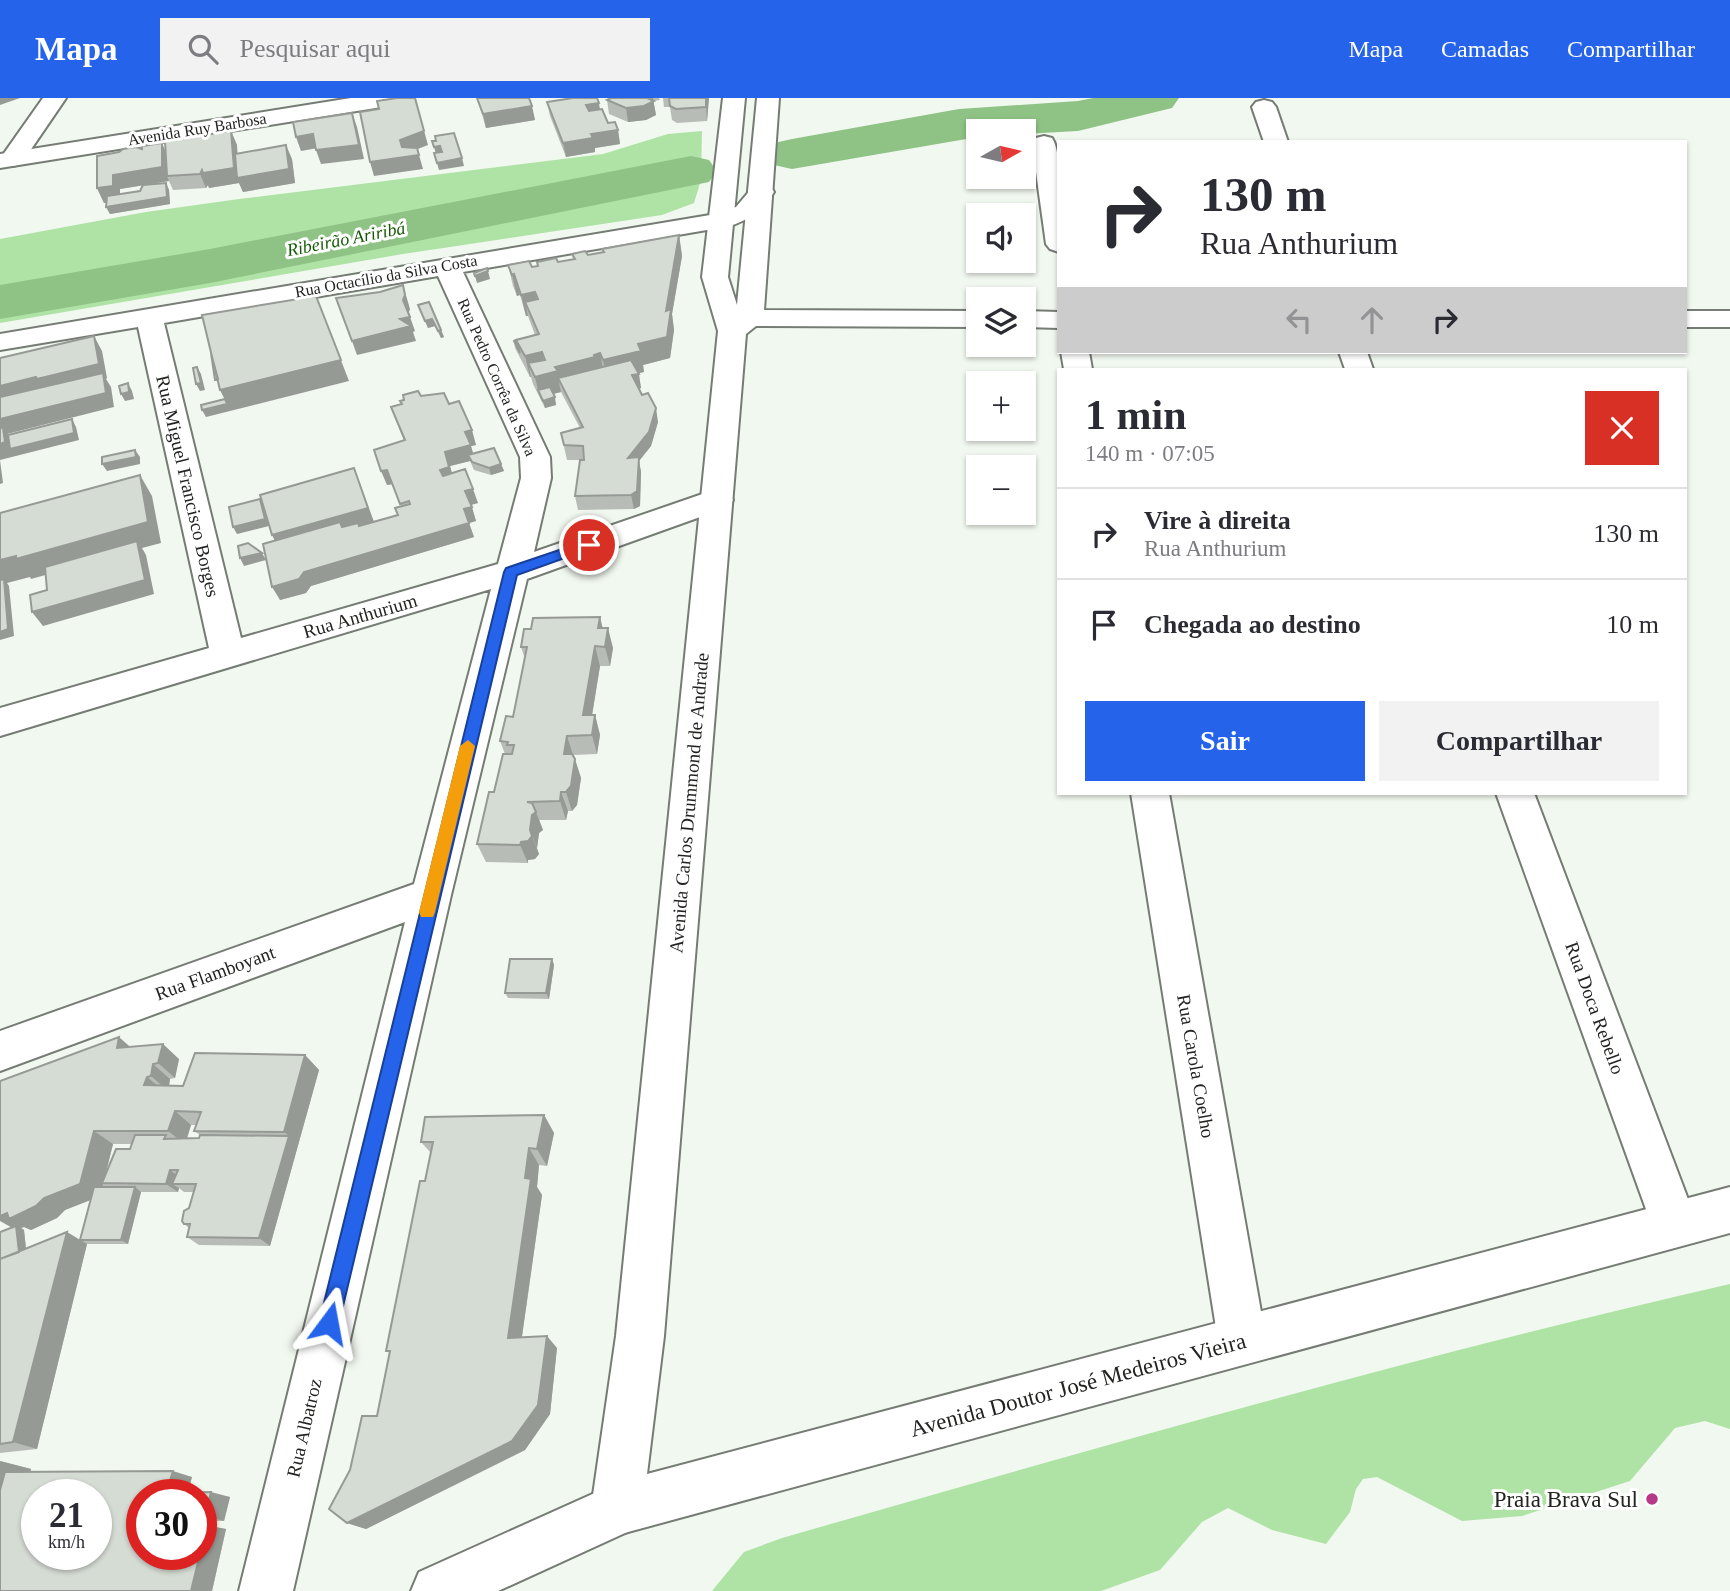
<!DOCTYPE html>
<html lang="pt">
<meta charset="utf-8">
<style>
:root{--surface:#fff;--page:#f2f2f3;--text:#2b2b33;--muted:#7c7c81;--line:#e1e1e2;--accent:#2563eb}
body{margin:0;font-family:Georgia,serif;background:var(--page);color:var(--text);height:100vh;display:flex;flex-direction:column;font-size:26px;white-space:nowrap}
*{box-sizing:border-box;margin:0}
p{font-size:23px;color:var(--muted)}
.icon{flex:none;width:38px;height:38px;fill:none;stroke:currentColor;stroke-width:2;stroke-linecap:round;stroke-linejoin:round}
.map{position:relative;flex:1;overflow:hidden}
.drawer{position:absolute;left:1057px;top:270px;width:630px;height:427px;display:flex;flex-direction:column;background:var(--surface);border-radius:0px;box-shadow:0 2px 5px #0004}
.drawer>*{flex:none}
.guide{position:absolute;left:1057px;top:42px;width:630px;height:214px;border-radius:0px;box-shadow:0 2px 5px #0004;background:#fff;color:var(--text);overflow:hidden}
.needle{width:46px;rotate:82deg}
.fabs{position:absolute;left:966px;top:21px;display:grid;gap:14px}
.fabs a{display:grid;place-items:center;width:70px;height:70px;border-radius:0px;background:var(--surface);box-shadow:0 2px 5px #0004;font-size:35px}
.speed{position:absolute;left:21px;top:1381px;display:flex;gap:14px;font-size:35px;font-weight:700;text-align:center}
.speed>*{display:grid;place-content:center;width:91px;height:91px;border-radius:50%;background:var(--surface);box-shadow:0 2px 5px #0004;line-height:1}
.speed small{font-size:18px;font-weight:400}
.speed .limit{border:10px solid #d22;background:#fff;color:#111}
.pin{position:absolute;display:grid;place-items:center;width:60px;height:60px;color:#fff;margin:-30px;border:4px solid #fff;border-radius:50%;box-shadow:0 2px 7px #0007}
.me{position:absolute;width:77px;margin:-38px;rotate:13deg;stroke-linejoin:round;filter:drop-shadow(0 0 5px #0008)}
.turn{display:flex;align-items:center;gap:24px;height:147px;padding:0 28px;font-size:32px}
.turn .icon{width:91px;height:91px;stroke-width:2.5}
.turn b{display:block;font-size:49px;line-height:60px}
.lanes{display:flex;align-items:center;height:66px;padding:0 28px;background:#0003;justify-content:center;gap:35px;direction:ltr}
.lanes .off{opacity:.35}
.round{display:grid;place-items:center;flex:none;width:74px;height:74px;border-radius:0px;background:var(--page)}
.headline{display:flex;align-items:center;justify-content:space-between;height:119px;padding:0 28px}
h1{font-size:42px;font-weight:600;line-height:52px}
.primary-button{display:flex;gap:14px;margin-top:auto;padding:14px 28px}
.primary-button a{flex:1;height:80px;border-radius:0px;background:var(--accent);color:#fff;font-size:28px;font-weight:600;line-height:80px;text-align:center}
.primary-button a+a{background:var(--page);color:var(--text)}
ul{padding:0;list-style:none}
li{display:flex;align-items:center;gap:21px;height:91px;padding:0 28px;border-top:2px solid var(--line)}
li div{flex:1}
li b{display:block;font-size:26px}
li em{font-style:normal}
header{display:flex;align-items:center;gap:42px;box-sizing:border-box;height:98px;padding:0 35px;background:var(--accent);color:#fff}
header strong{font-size:33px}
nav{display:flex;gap:38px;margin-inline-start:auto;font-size:24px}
.search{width:490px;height:63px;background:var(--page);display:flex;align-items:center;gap:18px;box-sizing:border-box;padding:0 24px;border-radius:0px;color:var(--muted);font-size:26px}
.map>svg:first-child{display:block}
.green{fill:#aee3a5}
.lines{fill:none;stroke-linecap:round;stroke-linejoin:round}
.river{fill:#8fc386;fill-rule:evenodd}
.minor-casing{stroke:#757c74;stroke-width:4}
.major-casing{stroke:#757c74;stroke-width:4}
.minor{fill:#fff;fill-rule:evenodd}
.major{fill:#fff;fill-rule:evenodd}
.wall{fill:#b7bdb6;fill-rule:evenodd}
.shaded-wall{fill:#959a94}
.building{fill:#d5dcd4;stroke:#959a94;stroke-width:2;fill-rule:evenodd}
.route{fill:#2563eb;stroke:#184099;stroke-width:2}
.slow{fill:#f59e0b}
.poi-dot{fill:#b63988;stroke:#fff;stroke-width:2.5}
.labels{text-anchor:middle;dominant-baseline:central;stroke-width:6;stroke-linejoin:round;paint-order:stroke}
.far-street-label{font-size:16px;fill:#222421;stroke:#fff}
.far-water-label{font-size:18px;font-style:italic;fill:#155b05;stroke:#fff}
.street-label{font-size:19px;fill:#222421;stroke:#fff}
.near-street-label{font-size:23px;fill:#222421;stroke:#fff}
.near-poi-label{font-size:23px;fill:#222421;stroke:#fff;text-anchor:end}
</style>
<header>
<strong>Mapa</strong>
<div class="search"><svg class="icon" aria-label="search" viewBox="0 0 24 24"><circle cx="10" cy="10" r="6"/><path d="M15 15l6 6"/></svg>Pesquisar aqui</div>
<nav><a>Mapa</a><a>Camadas</a><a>Compartilhar</a></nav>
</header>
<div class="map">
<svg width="1730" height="1493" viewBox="0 0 1730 1493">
<rect width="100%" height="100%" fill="#f1f8ef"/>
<path class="green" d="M702 33 701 82 694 105 662 117 403 156 0 225V141L146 114 239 101 603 56 668 36Z
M1730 1186V1331L1705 1323 1675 1330 1630 1383 1522 1418 1462 1423 1377 1379 1363 1381 1356 1391 1350 1414 1326 1446 1272 1432 1228 1410 1202 1424 1160 1472 1101 1493H712L744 1454 782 1440C1096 1350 1411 1259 1730 1186Z"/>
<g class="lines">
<path class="river" d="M1093 0H1179L1172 10 1078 33 1024 36V33H978V39L792 71 774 67 767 56 774 45 792 41 959 11 1078 3Z
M691 58 709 62 717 73 709 84 210 185 0 221V187L210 151Z"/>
<defs>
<path id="minor" d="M43 0H66L21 66 12 68 3 66 0 61Z
M1264 2 1272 4 1276 9 1288 44H1264L1252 9 1256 4Z
M1044 38 1052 40C1064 57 1059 130 1059 154L1050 151 1046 146 1032 45 1036 40Z
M762 87 771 89 774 94C761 114 752 120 730 128L463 174 550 359 551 380 534 454 717 391 728 395 733 402 728 409 527 481 451 797 293 1493H239L405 824 0 973V933L414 786 491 491 0 638V610L209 550 138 229 0 252V236L716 116 736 109 753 89ZM438 178 520 359 521 380 498 466 241 540 164 225Z
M1061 254H1089L1092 271H1064Z
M1339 254H1367L1373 271H1345Z
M1131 695H1169L1266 1242 1259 1259 1242 1266 1225 1259 1218 1242Z
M1496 695H1534L1697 1125 1690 1141 1674 1148 1658 1141 1651 1125Z
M617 1385 636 1392 643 1411 636 1430 498 1493H411L419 1474Z"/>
<path id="major" d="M351 0H405L402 5 394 7 0 70V56Z
M723 0H745L728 179 737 207 757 0H779L764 212 978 213V229L756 228 746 236 664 1238 647 1376 1730 1089V1135L617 1437 598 1430 591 1411 616 1238 718 233 702 179Z
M1024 213 1059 214V230L1024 229Z
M1685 213H1730V229H1685Z"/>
</defs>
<use href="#minor" class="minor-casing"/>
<use href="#major" class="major-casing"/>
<use href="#minor" class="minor"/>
<use href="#major" class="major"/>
</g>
<path class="wall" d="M477 0H529L535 22 486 30Z
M609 0H659L660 2 653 3 656 17 646 22 628 24 609 16 607 2Z
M663 0H709L707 23 677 25 672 22 670 9H664Z
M547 4 600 12 608 25 618 32 620 46 595 50V54L566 59 550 18Z
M231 33 237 47V55L292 61 295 85 243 94 239 85 209 90 208 87 206 90 173 92 169 83 120 91V96L140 93 166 85 169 92 170 106 110 116 106 109V104L104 105 97 90 142 51 166 53Z
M679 137 682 158 672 216 674 232 670 260 643 267 644 274 638 275 641 290 639 291 658 324 651 348 639 363 641 374 640 408 634 411 578 412 575 398 580 362H567L561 335 580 330 561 294 553 296 556 307 545 310 533 286 531 279H530L515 250 514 243 535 237 528 218H526L520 197 517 198 513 188 508 167 532 169 538 168 537 164H558L573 161 572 156 588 157 603 154 602 151Z
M418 207 441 232 444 239 441 240 435 228 428 230Z
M421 298 449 306 476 347 471 348 473 356 501 366 504 373 491 377 474 372 470 363 450 368 452 375 478 405 471 407 476 423 469 425 474 439 311 488 306 495 280 502 275 443 268 424 237 436 260 401 354 370 374 424 398 417 401 408 393 386 387 387 404 343 391 309 401 306Z
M603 530 613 550 610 568H600L592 617H595L600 637 597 656 573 657 581 680 577 707 572 713H568L566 722H539L543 732 539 735 537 750 539 756 535 761 528 762V765L486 764 477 746 505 656 500 643 513 619 525 561 521 549Z
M552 861 554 867 549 901 508 900 505 895Z
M130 949 179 961 175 980 170 981 169 988H183L305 957 319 972 270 1148 199 1147 187 1139 189 1130 184 1126 194 1094H184L179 1090 178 1094H141L128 1146H87L37 1351 0 1355V1134L12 1129ZM191 1027H197L194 1033 200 1037 199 1040 187 1041ZM113 1046H132L130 1051 106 1075ZM91 1102 80 1142 26 1151 24 1132 21 1130 24 1129 31 1132 57 1120 65 1112Z
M544 1017 554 1035 547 1068 539 1067 537 1089 542 1097 522 1239 557 1250 550 1316 525 1352 366 1431 347 1425 350 1372 377 1318 390 1255 386 1253 431 1055 421 1044Z
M0 1363 31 1371V1373L192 1379 188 1394 230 1399 224 1423H212L215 1429 226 1431 212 1493ZM142 1396H201V1456Z"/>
<path class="shaded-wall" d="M0 0H20L0 7Z
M415 0 428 47 405 56 419 57 423 71 374 78 370 64 400 42Z
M639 0H653L656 17 646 22 628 24 626 10Z
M706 0H709L707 23 706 9Z
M599 5 601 19 589 21 586 7Z
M532 8 535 22 486 30 483 16Z
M352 15 357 29 364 61 321 66 316 52Z
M618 32 620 46 595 50V54L566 59 563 45 591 36Z
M231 33 237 47 239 79 286 47 292 61 295 85 243 94 239 85 209 90 208 87 206 90 200 76Z
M313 36 318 50 301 53 296 39Z
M162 45 168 59 167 78 169 83 120 91V102L104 105 97 90 113 77Z
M440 48 442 55 436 56 434 49Z
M462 60 464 68 439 72 437 65Z
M166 85 169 92 170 106 110 116 106 109Z
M679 137 682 158 672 216 674 232 670 260 643 267 644 274 607 283 603 262 638 246 666 213Z
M488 173 490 181 477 185 475 178Z
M514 176 520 197 517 198 512 177Z
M403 187 410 211 408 217 403 202Z
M535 194 540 215 525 204 528 218H526L521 197Z
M316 198 349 283 206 319 202 312 227 306 220 292Z
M410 219 415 233 413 234 416 243 357 257 352 243 400 221Z
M432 221 435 228 428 230 425 223Z
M441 232 444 239 441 240 438 233Z
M94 238 102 253 107 280 106 281 111 289 114 309 7 336 13 344 72 321 76 329 79 342 0 362 3 385 0 386V288Z
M542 254 547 275 528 265 531 279H530L525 258Z
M600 255 604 276 558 280 561 294 541 299 538 292 535 279 555 269Z
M197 269 201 276 205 292 200 293 196 286Z
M639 276 641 290 634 292 632 277Z
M128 285 132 293 134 301 125 303 121 296Z
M555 299 556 307 545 310 543 303Z
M656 310 658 324 651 348 639 363 641 374 640 408 634 411 631 397 628 360Z
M472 332 476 347 471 348 475 362 468 357 470 363 450 368 454 383 445 386 440 372 445 354 465 334Z
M135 352 140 359V366L107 373 102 366Z
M501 366 504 373 491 377 489 370Z
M354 370 374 424 279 451 272 437Z
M387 372 393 386 387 387 381 373Z
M140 377 152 398 161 445 142 450 146 457 154 496 43 528 32 514 139 451 31 481 30 479 7 485 9 488 14 538 0 542V462Z
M473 391 478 405 470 407 465 393Z
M260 401 264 408 269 428 237 436 233 429Z
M472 409 476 423 469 425 474 439 311 488 306 495 280 502 272 489 304 474 464 411Z
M262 455 266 462 244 468 240 460Z
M600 519 605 539 603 550 598 530Z
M608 530 613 550 610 568 605 549Z
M595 548 600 568 589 636 583 617Z
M595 617 600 637 597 656 592 637Z
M567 638 573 657 564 656Z
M575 661 581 680 577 707 572 713 566 694Z
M561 694 568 713 566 722 560 703Z
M536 714 543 732 539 735 537 750 530 732 532 717Z
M532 738 539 756 535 761 528 762V765L520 747 521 744Z
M552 861 554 867 549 901 546 895Z
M119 939 137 955 117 950Z
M163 946 179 961 175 980 158 965Z
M305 957 319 972 270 1148 259 1140 289 1038 284 1034Z
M153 966 170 981 168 993 151 978Z
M147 979 164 993 144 987Z
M175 1013 191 1027 185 1046 168 1033Z
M544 1017 554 1035 547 1068 537 1051Z
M94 1033 113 1046 100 1098 65 1112 57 1120 31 1132 24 1129 21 1130 24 1132 28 1170 0 1181 16 1132 0 1123V1104Z
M529 1050 539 1067 537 1089 542 1097 520 1252 508 1240Z
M170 1072 182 1081 172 1086 179 1090 178 1094 166 1086Z
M135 1089 141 1094 128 1146 121 1142Z
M67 1134 87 1146 37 1351 13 1344Z
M547 1238 557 1250 550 1316 525 1352 366 1431 347 1425Z
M0 1363 31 1371 0 1490Z
M173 1373 192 1379 187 1396 166 1395Z
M211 1394 230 1399 224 1423 205 1418Z
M201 1421 212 1423 215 1429 226 1431 212 1493H191L200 1456H201Z"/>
<path class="building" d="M397 0H415L424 33 400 42 402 49 417 50 419 57 370 64 360 14 379 11 377 3Z
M477 0H529L532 8 483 16Z
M573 0H597L599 5 586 7 589 13 602 11 608 25 615 24 618 32 591 36 593 40 563 45 547 4Z
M611 0H647L654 3 644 8 626 10 607 2Z
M669 0H706V9L676 11 670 8Z
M352 15 359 47 316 52 313 36 296 39 293 24Z
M231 33 234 70 203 75 202 72 200 76 167 78 165 43Z
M454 35 462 60 437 65 434 55 442 54 440 48 434 49 432 43H436L435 38Z
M162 45V69L113 77V88L97 90V58L119 54 123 51 136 49 142 51V48Z
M286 47 289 71 237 80 235 56Z
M166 85 167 99 106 109 107 98 140 93 143 87Z
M679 137 666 213 671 211 667 239 638 246 641 253 603 262 600 255 594 257 595 259 555 269 558 273 535 279 528 265 545 262 542 254 525 258 516 242 539 236 525 204 538 201 535 194 521 197 514 176 512 177 508 167 529 163 532 169 538 168 537 164 556 160 558 164 575 161 572 156 585 153 588 157 604 154 602 151Z
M487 170 488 173 475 178 474 175Z
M403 187 405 197 403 202 410 219 400 221 411 228 352 243 336 200 380 194Z
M316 198 341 262 220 292 202 217Z
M429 204 441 232 438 233 432 221 425 223 418 207Z
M94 238 99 266 37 281 36 279 0 288V260Z
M516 242 520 255 514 243Z
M211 255 218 281 215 282Z
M631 262 639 276 632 277 642 297 648 295 656 310 649 334 628 360 639 359 637 393 631 397 575 398 580 362H584L583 348 564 347 561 335 583 329 558 280Z
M197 269 201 285 196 286 193 270Z
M103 275 106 295 0 321V299Z
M128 285 129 294 121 296 119 288Z
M550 289 555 299 543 303 538 292Z
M418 293 421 298 444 295 449 306 459 303 472 332 465 334 471 347 445 354 449 369 440 372 443 378 465 371 473 391 465 393 472 409 464 411 469 425 304 474 299 481 272 489 263 446 340 424 342 429 358 425 359 428 398 417 395 410 410 406 409 403 400 406 387 372 381 373 374 352 405 342 391 309 402 306 400 303 404 302 403 297Z
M225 301 227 306 202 312 201 307Z
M72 321 74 335 10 351 8 337Z
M0 330H3L5 344 0 346Z
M494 350 501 366 489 370 472 364 468 357Z
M135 352 136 359 102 366V359Z
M354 370 368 410 272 437 260 397Z
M140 377 148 424 16 461V458L0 462V415Z
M260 401 265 421 233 429 229 409Z
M137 443 145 482 32 514 30 497 47 492 45 469Z
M248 445 262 455 240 460 238 448Z
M4 481 8 531 0 534V482Z
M600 519 598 530H608L605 549 595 548 583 617H595L592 637 567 638 564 656H572L575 661 571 688 566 694H561L560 703 527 704 532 705 536 714 532 717 530 732 532 738 528 743 521 744 520 747 477 746 489 694H494L503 656H512L514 647H507L508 644 500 643 506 618 513 619 527 549H521L524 531H531L533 520Z
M510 861H552L546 895H505Z
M119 939 117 950 163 946 158 965 153 966 151 978 147 979 144 987 183 988 195 955 305 957 284 1034 194 1033 201 1014 175 1013 168 1033H94L80 1086 44 1100 36 1108 9 1121 7 1115 0 1118V983Z
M544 1017 537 1051 529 1050 525 1080 531 1081 508 1240 547 1238 538 1307 512 1343 347 1425 329 1411 350 1372 362 1318H377L390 1253H386L420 1083H425L433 1044H421L425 1019Z
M135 1037H166L164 1041 199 1040 200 1037 289 1038 259 1140 187 1139 190 1126H184L182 1123 184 1113 189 1110 196 1086H172L178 1072H170L166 1086 102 1085 116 1051H130Z
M94 1089H135L121 1142H80Z
M16 1128 19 1154 0 1161V1134Z
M67 1134 13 1344 0 1346V1161Z
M173 1373 166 1395 211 1394 205 1418H201V1396H142V1456H200L191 1493H0V1392L5 1374ZM37 1396H96V1456H37Z
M201 1426H207L201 1451Z"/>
<path class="route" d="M589 442 595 447 593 450 517 477 339 1225 336 1232 329 1235 322 1232 319 1225 504 474 506 470Z"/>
<path class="slow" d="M468 642 475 648 435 814 433 819H421L419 814 460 648Z"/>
<circle class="poi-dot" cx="1652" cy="1401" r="7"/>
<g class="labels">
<g class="far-street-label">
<text transform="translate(197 31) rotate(-9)">Avenida Ruy Barbosa</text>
<text transform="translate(386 178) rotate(-10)">Rua Octacílio da Silva Costa</text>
<text transform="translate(497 279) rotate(66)">Rua Pedro Corrêa da Silva</text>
</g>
<g class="far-water-label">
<text transform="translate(346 141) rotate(-11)">Ribeirão Ariribá</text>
</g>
<g class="street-label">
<text transform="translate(188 388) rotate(77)">Rua Miguel Francisco Borges</text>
<text transform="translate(360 518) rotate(-16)">Rua Anthurium</text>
<text transform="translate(689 705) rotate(-85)">Avenida Carlos Drummond de Andrade</text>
<text transform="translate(215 875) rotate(-20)">Rua Flamboyant</text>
<text transform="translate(1595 910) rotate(70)">Rua Doca Rebello</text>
<text transform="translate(1196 968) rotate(80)">Rua Carola Coelho</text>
<text transform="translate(304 1330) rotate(-77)">Rua Albatroz</text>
</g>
<g class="near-street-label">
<text transform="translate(1078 1287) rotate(-15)">Avenida Doutor José Medeiros Vieira</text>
</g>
<g class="near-poi-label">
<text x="1638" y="1401">Praia Brava Sul</text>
</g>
</g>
</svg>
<div class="fabs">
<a><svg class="needle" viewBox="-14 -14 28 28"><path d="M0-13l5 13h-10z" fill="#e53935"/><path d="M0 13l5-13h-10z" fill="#7c7c81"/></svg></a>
<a><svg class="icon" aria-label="sound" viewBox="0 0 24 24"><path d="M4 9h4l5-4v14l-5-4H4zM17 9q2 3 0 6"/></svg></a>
<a><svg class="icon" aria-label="layers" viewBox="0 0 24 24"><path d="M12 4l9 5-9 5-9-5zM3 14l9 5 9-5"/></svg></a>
<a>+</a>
<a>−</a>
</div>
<div class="speed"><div>21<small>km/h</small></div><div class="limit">30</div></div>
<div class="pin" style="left:589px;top:447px;background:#d93025"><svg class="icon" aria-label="arrive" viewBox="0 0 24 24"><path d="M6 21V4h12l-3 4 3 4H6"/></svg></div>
<svg class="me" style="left:329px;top:1225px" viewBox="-20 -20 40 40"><path d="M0-17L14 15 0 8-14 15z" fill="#2563eb" stroke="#fff" stroke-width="4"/></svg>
<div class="guide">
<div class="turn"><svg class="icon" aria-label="right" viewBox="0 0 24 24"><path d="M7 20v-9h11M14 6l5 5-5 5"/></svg><div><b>130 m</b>Rua Anthurium</div></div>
<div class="lanes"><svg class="icon off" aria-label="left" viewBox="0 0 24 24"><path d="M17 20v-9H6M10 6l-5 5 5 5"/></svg><svg class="icon off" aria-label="ahead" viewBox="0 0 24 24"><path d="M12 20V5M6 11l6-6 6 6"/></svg><svg class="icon" aria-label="right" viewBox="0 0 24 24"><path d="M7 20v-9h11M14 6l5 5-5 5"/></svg></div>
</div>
<section class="drawer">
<div class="headline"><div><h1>1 min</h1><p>140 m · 07:05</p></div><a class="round" style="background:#d93025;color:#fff"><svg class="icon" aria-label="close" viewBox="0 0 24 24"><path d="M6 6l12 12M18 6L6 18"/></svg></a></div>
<ul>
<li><svg class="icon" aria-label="right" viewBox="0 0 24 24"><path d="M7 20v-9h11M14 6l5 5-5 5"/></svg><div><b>Vire à direita</b><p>Rua Anthurium</p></div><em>130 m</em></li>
<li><svg class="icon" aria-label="arrive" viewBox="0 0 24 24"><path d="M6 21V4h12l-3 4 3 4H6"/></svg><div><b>Chegada ao destino</b></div><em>10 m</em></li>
</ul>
<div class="primary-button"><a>Sair</a><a>Compartilhar</a></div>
</section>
</div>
